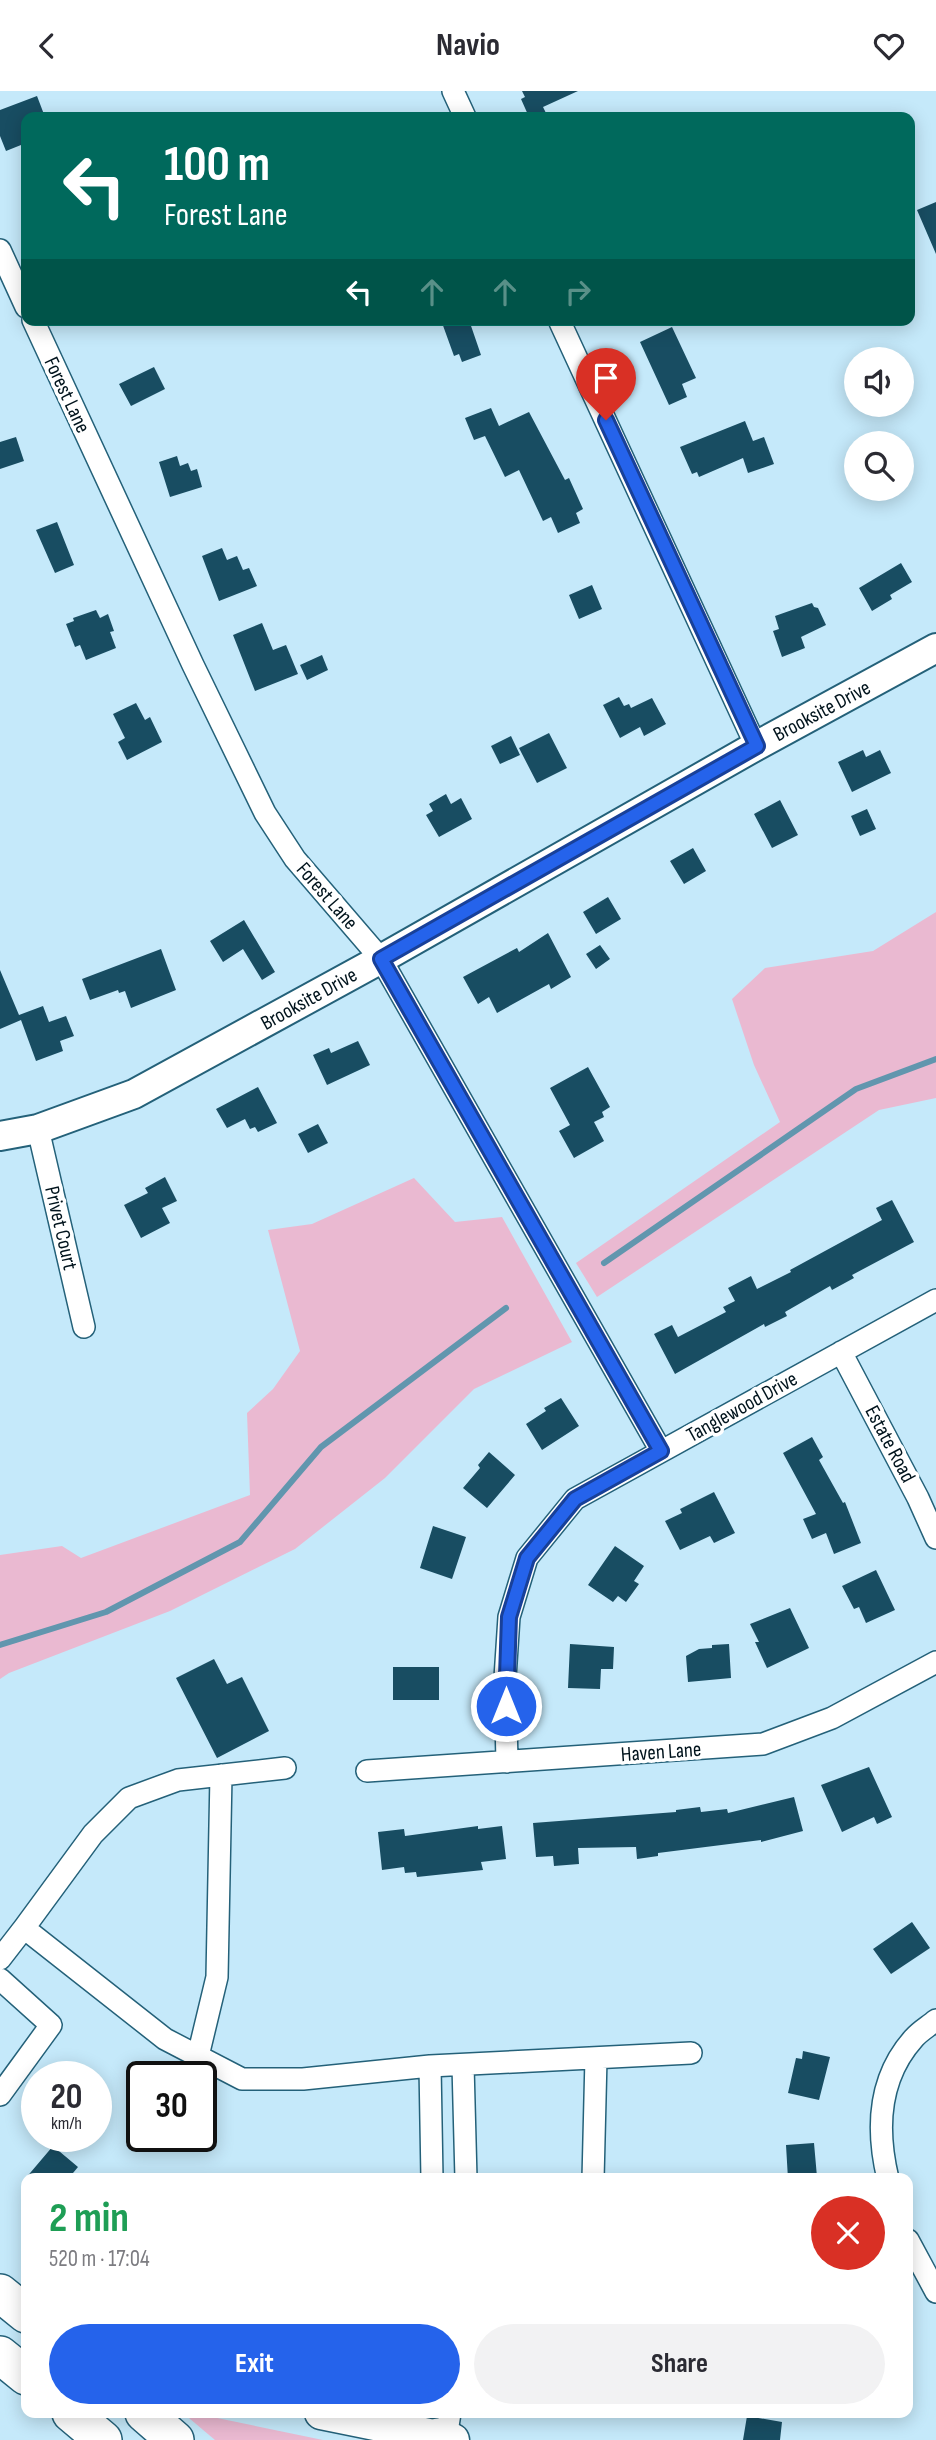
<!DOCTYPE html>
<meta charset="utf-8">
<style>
:root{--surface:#fff;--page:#f2f2f3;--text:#2b2b33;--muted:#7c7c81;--accent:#2563eb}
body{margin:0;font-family:"Sofia Sans Condensed",sans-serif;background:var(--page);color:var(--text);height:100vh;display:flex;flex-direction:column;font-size:26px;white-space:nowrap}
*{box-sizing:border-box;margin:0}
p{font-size:23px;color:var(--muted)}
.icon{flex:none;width:38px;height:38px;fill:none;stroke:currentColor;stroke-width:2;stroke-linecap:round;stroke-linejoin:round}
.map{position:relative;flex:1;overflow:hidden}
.details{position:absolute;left:21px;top:2082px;width:892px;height:245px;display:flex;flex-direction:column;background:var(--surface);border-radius:14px;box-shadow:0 4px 18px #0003}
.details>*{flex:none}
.hud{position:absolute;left:21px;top:21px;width:894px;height:214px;border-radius:14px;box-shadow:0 4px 18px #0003;background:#00695c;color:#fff;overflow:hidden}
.buttons{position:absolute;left:844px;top:256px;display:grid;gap:14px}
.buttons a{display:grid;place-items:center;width:70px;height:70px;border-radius:50%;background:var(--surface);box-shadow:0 4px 18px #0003;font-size:35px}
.speed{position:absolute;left:21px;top:1970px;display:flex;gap:14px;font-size:35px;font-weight:700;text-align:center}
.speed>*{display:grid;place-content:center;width:91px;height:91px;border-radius:50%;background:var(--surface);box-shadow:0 4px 18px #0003;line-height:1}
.speed small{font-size:18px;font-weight:400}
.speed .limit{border:4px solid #111;border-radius:10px;background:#fff;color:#111}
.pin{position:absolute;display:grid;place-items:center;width:60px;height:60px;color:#fff;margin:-72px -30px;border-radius:50% 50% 50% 0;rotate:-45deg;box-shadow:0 0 7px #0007}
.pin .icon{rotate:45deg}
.me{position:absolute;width:77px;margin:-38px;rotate:0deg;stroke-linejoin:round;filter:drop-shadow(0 0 5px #0008)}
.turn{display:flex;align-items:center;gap:24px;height:147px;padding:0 28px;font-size:32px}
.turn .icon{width:91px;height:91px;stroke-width:2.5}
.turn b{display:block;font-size:49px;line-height:60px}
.lanes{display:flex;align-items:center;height:66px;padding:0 28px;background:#0003;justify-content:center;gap:35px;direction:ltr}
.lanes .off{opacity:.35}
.round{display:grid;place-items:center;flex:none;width:74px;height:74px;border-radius:37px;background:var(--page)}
.overview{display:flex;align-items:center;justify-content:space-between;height:119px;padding:0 28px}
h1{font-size:42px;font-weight:700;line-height:52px;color:#1e9e55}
.action{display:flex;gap:14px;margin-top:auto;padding:14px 28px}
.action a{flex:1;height:80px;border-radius:42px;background:var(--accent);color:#fff;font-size:28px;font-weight:700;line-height:80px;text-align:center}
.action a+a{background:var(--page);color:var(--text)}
header{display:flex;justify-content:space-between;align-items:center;height:91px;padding:0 28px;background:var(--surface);font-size:32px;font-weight:700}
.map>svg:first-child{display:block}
.green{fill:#eab9d1}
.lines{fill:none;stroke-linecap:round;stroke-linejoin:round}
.stream{stroke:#6196ae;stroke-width:6}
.building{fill:#184d62}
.street-casing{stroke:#246179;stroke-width:24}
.secondary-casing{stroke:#246179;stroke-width:32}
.primary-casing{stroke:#246179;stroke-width:35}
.highway-casing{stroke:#246179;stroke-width:40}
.street{stroke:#fff;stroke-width:21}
.secondary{stroke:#fff;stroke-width:28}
.primary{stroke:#fff;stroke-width:32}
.highway{stroke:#fff;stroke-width:37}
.route-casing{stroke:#184099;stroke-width:18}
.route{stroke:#2563eb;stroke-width:12}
.labels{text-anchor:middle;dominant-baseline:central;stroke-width:7;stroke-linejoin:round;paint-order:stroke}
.street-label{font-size:21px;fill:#00131c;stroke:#fff}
</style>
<header><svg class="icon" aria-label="back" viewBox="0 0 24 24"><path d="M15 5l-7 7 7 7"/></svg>Navio<svg class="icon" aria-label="heart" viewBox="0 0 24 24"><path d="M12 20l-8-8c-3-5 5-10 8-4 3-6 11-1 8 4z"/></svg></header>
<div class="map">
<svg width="936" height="2349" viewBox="0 0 936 2349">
<rect width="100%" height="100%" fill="#c5e9fa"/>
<path class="green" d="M936 821V1007L879 1019 597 1206 576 1172 780 1031 754 974 732 908 765 877 873 860Z
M414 1087 455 1131 502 1126 572 1251 474 1298 385 1387 295 1458 170 1520 9 1582 0 1588V1464L62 1455 81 1467 250 1404 247 1322 273 1298 300 1260 268 1139 312 1133Z
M183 2322H193L323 2349H215Z"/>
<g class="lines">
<path class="stream" d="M604 1172 856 998 936 968
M0 1554 106 1521 240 1451 321 1356 506 1217"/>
</g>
<path class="building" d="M522 0H578L543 16 548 26H529L521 8 525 6Z
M37 5 45 26H26V52L6 60 0 45V19Z
M936 111V163L917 119Z
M441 229H469L481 264 462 271 459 263 454 265Z
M672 236 696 287 682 293 687 306 669 314 640 251Z
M154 276 165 298 131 315 119 293Z
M491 317 499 335 529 321 565 389 569 387 583 418 576 422 580 432 558 442 551 426 543 430 519 379 505 386 485 345 474 349 465 327Z
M745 330 753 350 764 346 774 373 748 382 743 367 699 386 697 381 692 383 680 356Z
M16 346 24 370 0 378V351Z
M177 365 180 375 188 372 191 380 197 378 202 396 170 406 159 371Z
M57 431 74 474 55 482 36 439Z
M222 457 227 469 237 465 243 479 249 477 257 495 219 510 202 465Z
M901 472 912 491 890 504 892 508 872 520 859 497Z
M592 494 602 518 579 528 569 504Z
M812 512 814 516 818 517 826 534 801 546 805 557 782 566 773 540 779 538 775 525Z
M96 519 100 527 108 523 114 540 110 541 116 557 86 569 80 554 75 556 66 533 74 530 73 527Z
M262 532 273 559 286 554 298 583 255 600 233 544Z
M322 564 328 579 307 589 300 574Z
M619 606 624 615 629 613 631 617 652 607 666 633 644 645 640 636 620 647 603 614Z
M136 612 145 629 150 626 162 651 127 669 118 651 125 647 113 623Z
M549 642 567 677 537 692 519 657Z
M511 645 520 664 500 673 491 655Z
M863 659 866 666 880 659 891 682 852 701 838 671Z
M446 703 451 713 461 707 472 728 439 746 426 724 433 720 429 713Z
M780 709 798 744 772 757 754 723Z
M867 718 876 738 860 745 851 725Z
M693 757 706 780 684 793 670 770Z
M608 806 621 828 596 843 583 821Z
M244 829 275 881 262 889 243 858 223 871 210 850Z
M548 842 571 886 551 898 549 893 497 922 489 906 478 913 463 886 517 857 519 861Z
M600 854 610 868 596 878 586 863Z
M161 858 176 899 131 917 125 900 119 902 118 899 90 909 82 888Z
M0 879 19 924 43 915 49 931 66 925 74 945 60 950 63 960 36 970 21 929 0 938Z
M358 950 370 974 327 994 313 964 329 957 331 962Z
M588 976 610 1016 602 1021 604 1026 594 1031 604 1050 574 1067 559 1040 570 1034 550 997Z
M258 996 277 1032 258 1041 255 1036 250 1038 245 1028 227 1037 216 1018Z
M318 1033 328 1052 308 1062 298 1043Z
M165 1086 177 1110 162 1117 170 1132 141 1147 124 1114 148 1102 145 1097Z
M892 1109 914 1151 852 1184 854 1187 832 1199 830 1195 785 1221 787 1225 765 1236 764 1233 675 1283 654 1243 672 1234 678 1246 726 1221 723 1216 735 1210 728 1197 751 1185 757 1198 791 1181 790 1179 882 1129 876 1117Z
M561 1307 579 1335 542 1359 526 1333 546 1320 544 1317Z
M812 1346 823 1366 819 1369 843 1412 845 1411 861 1452 834 1463 826 1442 812 1448 803 1428 816 1423 783 1362Z
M489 1361 515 1384 487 1417 463 1397 480 1377 478 1374Z
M714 1401 735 1442 714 1452 710 1445 680 1459 665 1430 682 1422 680 1418Z
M433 1435 466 1446 452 1488 420 1477Z
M615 1455 644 1475 634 1490 639 1493 626 1511 618 1505 613 1511 588 1494Z
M876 1479 895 1519 866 1532 859 1516 854 1518 842 1495Z
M790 1517 809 1557 767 1577 755 1551H759L750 1533Z
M570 1553 614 1556 613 1578H601L600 1598 568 1597Z
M729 1553 731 1587 688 1591 686 1565 699 1558 712 1557V1554Z
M214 1568 227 1593 242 1586 269 1640 217 1667 176 1587Z
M393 1576H439V1609H393Z
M869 1676 892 1726 877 1733 874 1726 842 1741 821 1694Z
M794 1706 803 1740 761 1751V1749L658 1762V1765L637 1768 636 1756 578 1757 579 1773 554 1775 553 1765 536 1766 533 1732 676 1721V1719L700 1716 701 1721 727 1718 728 1722Z
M478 1735V1738L502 1735 506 1768 481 1771 483 1779 417 1786 416 1781 405 1782 404 1776 382 1779 378 1741 404 1738 405 1745Z
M912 1831 930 1857 891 1883 873 1858Z
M803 1960 830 1966 819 2009 788 2002 796 1967 802 1968Z
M814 2052 817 2086 788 2088 786 2054Z
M53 2055 78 2076 68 2088H25Z
M747 2325 782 2331 780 2349H743Z"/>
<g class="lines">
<defs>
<path id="street" d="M453 0 465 26
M0 159 26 216
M33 229 193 574 265 722 295 768 381 868 661 1360
M559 229 756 655
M38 1038 84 1236
M841 1261 918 1407 936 1447
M507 1671 505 1587 509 1526 527 1467 575 1408 936 1209
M367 1680 763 1653 832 1627 936 1571
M24 1837 93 1743 129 1707 178 1689 285 1677
M0 1868 24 1837 165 1948 242 1988H303L430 1975 691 1962
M0 1888 51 1934 0 2004
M198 1965 217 1886 221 1684
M463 1974 466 2088
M430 1975 432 2088
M593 2088 596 1967
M888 2088C876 2038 878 1987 914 1947 920 1940 929 1935 936 1929
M908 2149 936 2201
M446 2348 450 2322"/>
<path id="secondary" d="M0 1045 38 1038 134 1003 381 868 756 655 936 557"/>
<path id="primary" d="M321 2322 453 2349"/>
<path id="highway" d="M0 2202 26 2223
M0 2264 26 2285
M71 2322 103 2349
M144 2322 175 2349
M438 2349 439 2346"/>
</defs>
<use href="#street" class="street-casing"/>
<use href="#secondary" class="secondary-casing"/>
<use href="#primary" class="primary-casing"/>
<use href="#highway" class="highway-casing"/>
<use href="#street" class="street"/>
<use href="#secondary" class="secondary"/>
<use href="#primary" class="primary"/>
<use href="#highway" class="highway"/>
</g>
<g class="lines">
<defs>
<path id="route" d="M506 1615 509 1526 527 1467 575 1408 661 1360 381 868 757 655 606 329"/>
</defs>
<use href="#route" class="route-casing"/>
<use href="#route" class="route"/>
</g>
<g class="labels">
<g class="street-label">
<text transform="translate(67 304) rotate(65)">Forest Lane</text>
<text transform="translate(822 620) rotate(-28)">Brooksite Drive</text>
<text transform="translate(327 805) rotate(49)">Forest Lane</text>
<text transform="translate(309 908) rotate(-29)">Brooksite Drive</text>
<text transform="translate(61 1137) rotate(77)">Privet Court</text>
<text transform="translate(742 1316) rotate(-29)">Tanglewood Drive</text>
<text transform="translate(890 1353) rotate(62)">Estate Road</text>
<text transform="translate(661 1661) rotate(-4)">Haven Lane</text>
</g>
</g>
</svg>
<div class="buttons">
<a><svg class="icon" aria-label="sound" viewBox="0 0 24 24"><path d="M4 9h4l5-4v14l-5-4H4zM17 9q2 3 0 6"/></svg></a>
<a><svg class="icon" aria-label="search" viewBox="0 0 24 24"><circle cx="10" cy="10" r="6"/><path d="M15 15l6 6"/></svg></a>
</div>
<div class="speed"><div>20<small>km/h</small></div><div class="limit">30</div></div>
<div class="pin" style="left:606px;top:329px;background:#d93025"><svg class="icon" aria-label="arrive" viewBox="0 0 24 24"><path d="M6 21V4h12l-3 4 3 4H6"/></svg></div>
<svg class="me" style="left:506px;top:1615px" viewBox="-20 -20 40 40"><circle r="17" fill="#2563eb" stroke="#fff" stroke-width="3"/><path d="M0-11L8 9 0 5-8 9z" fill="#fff"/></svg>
<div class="hud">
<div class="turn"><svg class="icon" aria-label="left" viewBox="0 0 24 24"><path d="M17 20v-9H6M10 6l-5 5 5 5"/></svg><div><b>100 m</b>Forest Lane</div></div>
<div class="lanes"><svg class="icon" aria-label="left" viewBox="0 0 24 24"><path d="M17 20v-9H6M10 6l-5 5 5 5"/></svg><svg class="icon off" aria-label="ahead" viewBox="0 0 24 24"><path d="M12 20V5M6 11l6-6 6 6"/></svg><svg class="icon off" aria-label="ahead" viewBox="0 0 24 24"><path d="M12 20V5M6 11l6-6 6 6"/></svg><svg class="icon off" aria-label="right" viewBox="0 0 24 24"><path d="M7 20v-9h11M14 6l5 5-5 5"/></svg></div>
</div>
<section class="details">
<div class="overview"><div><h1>2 min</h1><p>520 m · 17:04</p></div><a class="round" style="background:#d93025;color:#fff"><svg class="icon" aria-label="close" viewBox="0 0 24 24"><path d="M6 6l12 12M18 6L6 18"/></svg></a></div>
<div class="action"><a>Exit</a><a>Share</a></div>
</section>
</div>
